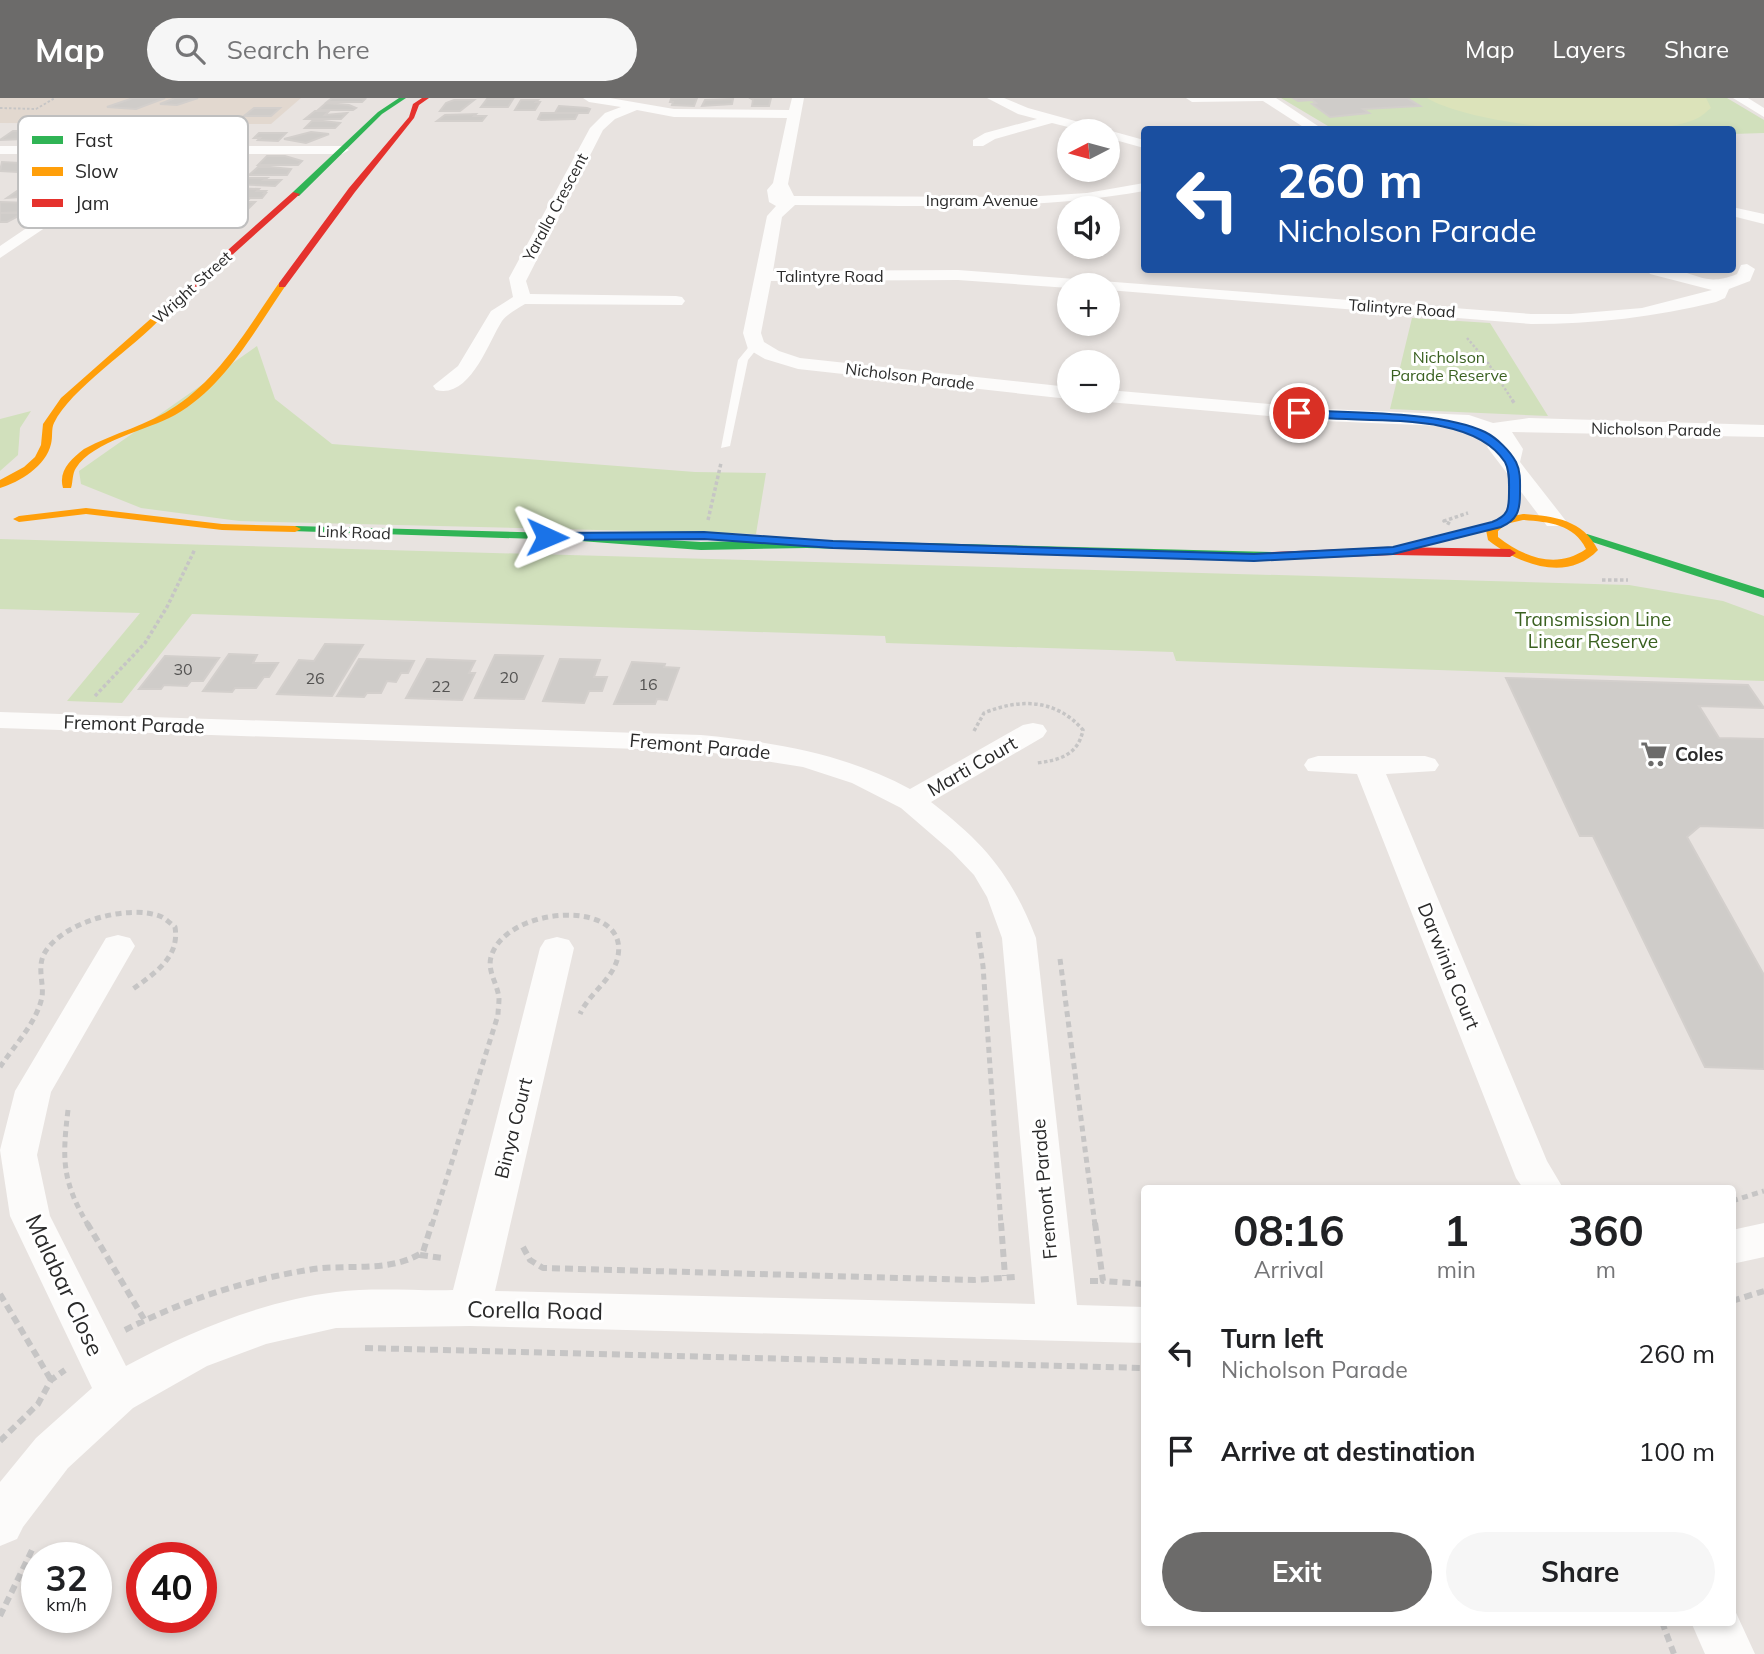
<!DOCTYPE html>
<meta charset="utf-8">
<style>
:root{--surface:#fff;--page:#f6f6f6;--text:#202124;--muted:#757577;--accent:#6c6b6a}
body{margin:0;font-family:Mulish,sans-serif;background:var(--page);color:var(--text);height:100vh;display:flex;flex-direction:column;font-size:26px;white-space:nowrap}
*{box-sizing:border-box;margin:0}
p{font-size:23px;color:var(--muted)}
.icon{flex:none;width:38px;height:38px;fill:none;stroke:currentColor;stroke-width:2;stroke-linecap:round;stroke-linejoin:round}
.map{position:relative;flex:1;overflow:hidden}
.drawer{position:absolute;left:1141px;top:1087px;width:595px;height:441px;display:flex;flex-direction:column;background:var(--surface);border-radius:7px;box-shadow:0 4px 10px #0003}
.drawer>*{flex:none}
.banner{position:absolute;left:1141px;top:28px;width:595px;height:147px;border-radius:7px;box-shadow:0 4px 10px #0003;background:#1a4fa0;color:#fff;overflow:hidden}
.needle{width:46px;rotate:264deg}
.tools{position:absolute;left:1057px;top:21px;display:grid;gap:14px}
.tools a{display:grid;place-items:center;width:63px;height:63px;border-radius:50%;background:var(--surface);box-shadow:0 4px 10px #0003;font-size:35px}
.speed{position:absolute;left:21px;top:1444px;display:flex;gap:14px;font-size:35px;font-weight:700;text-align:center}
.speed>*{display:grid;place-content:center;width:91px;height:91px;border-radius:50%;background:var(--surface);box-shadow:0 4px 10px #0003;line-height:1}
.speed small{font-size:18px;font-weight:400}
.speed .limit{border:10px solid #d22;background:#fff;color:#111}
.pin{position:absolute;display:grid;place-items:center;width:60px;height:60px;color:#fff;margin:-30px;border:4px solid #fff;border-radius:50%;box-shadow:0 2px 7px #0007}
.me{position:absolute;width:77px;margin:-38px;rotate:91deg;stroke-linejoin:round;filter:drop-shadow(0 0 5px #0008)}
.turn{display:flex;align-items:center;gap:24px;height:147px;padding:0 21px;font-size:32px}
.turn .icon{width:91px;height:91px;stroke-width:2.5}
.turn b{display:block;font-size:49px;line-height:60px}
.eta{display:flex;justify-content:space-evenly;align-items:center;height:119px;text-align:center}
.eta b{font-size:42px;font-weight:700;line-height:49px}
.primary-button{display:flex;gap:14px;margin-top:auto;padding:14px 21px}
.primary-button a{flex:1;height:80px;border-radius:42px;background:var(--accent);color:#fff;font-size:28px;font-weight:700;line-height:80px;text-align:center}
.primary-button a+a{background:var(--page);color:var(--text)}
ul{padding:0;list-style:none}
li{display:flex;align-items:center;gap:21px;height:98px;padding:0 21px}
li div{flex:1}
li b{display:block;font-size:26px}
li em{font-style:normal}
header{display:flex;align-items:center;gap:42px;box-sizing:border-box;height:98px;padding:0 35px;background:var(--accent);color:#fff}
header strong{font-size:33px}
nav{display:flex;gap:38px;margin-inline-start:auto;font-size:24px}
.search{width:490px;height:63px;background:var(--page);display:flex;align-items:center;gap:18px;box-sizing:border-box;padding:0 24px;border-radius:38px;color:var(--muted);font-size:26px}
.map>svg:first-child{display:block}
.education{fill:#e2d8cf}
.green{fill:#d1e0bc}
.pitch{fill:#dce3ba}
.building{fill:#cfccc9;stroke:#d3cfcc;stroke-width:2}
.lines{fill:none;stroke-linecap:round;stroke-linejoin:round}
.path-far4{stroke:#c6c5c5;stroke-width:2;stroke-dasharray:2.5 2;stroke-linecap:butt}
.path-far3{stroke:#c6c5c5;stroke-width:2.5;stroke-dasharray:2.5 2;stroke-linecap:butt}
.path-far2{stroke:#c6c5c5;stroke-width:3.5;stroke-dasharray:3.5 2.5;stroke-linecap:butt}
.path-far1{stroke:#c6c5c5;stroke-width:5;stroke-dasharray:6 4.5;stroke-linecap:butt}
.path{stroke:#c6c5c5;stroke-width:6;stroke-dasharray:8 5;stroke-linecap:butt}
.lane{fill:#fcfbfa;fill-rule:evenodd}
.street{fill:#fcfbfa;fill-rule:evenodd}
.fast{fill:#30b455;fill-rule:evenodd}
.slow{fill:#ff9f0a;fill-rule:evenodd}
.jam{fill:#e5322d;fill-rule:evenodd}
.route{fill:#1a73e8;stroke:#114b97;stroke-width:2}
.labels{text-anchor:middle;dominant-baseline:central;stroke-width:6;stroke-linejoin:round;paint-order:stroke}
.far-street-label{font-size:16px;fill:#2a2a2a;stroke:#fff}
.far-park-label{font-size:16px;fill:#3a6120;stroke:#fff}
.number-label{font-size:16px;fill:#545352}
.park-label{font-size:19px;fill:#3a6120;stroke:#fff}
.street-label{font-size:19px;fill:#2a2a2a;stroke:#fff}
.poi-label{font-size:19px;font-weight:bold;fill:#2a2a2a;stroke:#fff;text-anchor:start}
.near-street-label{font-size:23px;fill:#2a2a2a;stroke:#fff}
.key{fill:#fff;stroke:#bfbfbf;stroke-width:2}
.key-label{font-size:19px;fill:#2a2a2a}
</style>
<header>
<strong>Map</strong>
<div class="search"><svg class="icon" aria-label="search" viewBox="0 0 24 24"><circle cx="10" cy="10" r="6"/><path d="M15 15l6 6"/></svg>Search here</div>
<nav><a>Map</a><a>Layers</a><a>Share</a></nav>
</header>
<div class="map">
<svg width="1764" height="1556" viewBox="0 0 1764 1556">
<rect width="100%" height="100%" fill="#e8e3e0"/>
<path class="education" d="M0 0H301L271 26 0 25Z"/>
<path class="green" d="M1281 0H1727L1764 22V35L1733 36 1732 32 1333 31Z
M1412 220 1490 225 1548 318 1390 311Z
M257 248 275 301 332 346 695 374 766 375 756 436 239 423 141 410 81 386 79 373Z
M31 313 20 330 18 357 0 373V321Z
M0 441 1629 487 1723 503 1764 518V583L1176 563 1173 554 886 545 885 538 192 516 122 605 67 603 140 515 0 511Z"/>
<path class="pitch" d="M1427 0H1706L1711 10C1707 13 1702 18 1698 20 1648 45 1475 29 1427 0Z"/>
<path class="building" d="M133 0H165L136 11 107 9Z
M175 0H198L177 7 160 6Z
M332 0H360L365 1 362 4H327Z
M681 0H697L694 8 672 7 673 4H670L671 1Z
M750 0H771L769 8H752L753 2Z
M1293 0H1407L1420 8 1363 11 1369 15 1330 19 1312 6 1316 5 1312 2 1298 3Z
M487 1H513L508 9H481Z
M733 1 732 6 702 8 705 2Z
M454 2H474L460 13H440L446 5Z
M521 2H538L536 4H540L535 12H515Z
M326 5 349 7 356 10 353 12H318Z
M559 8 587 10 590 11 588 15H555Z
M254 10H280L271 18H244Z
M315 13H329L325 17 347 15 341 21H305Z
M541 15H578L575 21 541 22 538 21Z
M476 16 474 18H486L482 23H437L445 17Z
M312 23H323L340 25 335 30H305Z
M13 33H40L24 41 0 42Z
M311 34 329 36 306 45 284 41Z
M259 35H286L278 43 258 42 260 40H254Z
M267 58H285L302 63 298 67H258Z
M27 60 40 61 18 74 0 73 2 64 20 65Z
M258 69H270L291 71 287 77H249Z
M240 80H267L264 82H281L275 88 233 86Z
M232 90 259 91 257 93H266L264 95H266L262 100H222Z
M20 91H58L44 97 7 100Z
M204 102H248L246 104H255L248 111H193Z
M0 104 28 105 25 107H34L30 110H33L27 114 0 115Z
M0 115H24L7 124H0Z
M325 546 363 547 332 598 277 596 299 562 314 563Z
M229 556 257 557 253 565H278L269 579H264L256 590H235L232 594 203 593Z
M495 557 543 558 524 601 475 600Z
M165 558 219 560 203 583H191L187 588 164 587 161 591H139Z
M359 561 414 563 408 575H401L396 584 387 583 381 595H367L364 599 337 598Z
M427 561 475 563 469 575H475L462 602 406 600Z
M560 561 600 562 594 579H607L602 593H589L584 605 543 603Z
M632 564 665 566 664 569 679 570 667 602 657 601 655 606H614Z
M1506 580 1748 587 1764 610 1699 608 1719 640 1764 641V730L1700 728 1687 739 1764 877V971L1705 969 1593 738H1580Z"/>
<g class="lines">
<path class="path-far4" d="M0 10 36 11 55 0"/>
<path class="path-far3" d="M1467 240 1486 262 1513 303"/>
<path class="path-far2" d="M1512 302 1515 306
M708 422 721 365
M1450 426 1444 423 1468 415
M1602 482H1628
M95 598 145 545 167 509 195 451
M974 633 984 615C1021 600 1056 601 1083 632 1078 657 1060 662 1037 665"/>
<path class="path-far1" d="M978 834 983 868 1001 1127
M1060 861 1095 1127
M0 969C14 948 37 924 42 899 44 885 37 870 44 856 61 824 130 805 162 819 166 821 171 826 175 829 180 859 155 875 133 891
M68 1012C62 1062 62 1083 88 1127
M1732 1103 1764 1093
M432 1127 498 917C498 912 499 906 499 901 498 886 487 874 491 859 505 808 629 799 618 858 614 881 589 895 580 916"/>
<path class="path" d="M87 1125 144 1221
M1001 1125 1005 1178
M1095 1125 1103 1183 1144 1186
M523 1149 530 1162 543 1170 974 1182 1015 1179
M420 1157 442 1160
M1090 1183H1103
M0 1196 51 1282
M1732 1203 1764 1193
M125 1232C182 1203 245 1182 308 1172 346 1165 389 1176 423 1154L432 1125
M365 1250 1144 1270
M0 1343 38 1306 51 1282 65 1272
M0 1518 32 1452
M1662 1524 1674 1556"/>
<path class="lane" d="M752 245 760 247 748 262 730 348 721 350 738 262Z"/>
<path class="street" d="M583 0H610L674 11 789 12 792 0H804L788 86 794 98 1024 99 1087 95 1144 85V93C1029 114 911 107 795 107L782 119 773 173 958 172 1531 216H1571L1642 210 1712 192 1650 176 1648 172C1655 172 1664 171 1671 172 1700 175 1705 189 1737 176L1741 167 1747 166 1755 171 1750 183 1729 191 1725 200 1716 204C1655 219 1594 226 1531 226L1108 192V187H1069V190L958 182 771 183 761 235 764 244 779 253 800 260 1069 289V301L798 271 765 261 748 251 743 235 767 118 776 108 769 104 767 92 773 85 787 20 674 19 637 12 615 21 603 32 526 183 530 196 676 198 682 199 685 203 682 207 525 206C517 211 507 216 502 223 488 245 470 301 436 292L433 288 458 268 491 213 513 199 509 180 590 30 605 15 621 9 589 4Z
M987 0H1004L1028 10 1144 42V50L1108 40V33H1084L1052 25 995 41 983 48H973V42L985 35 1037 21 1018 16Z
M1186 0H1276L1324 32H1308L1263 3 1192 4Z
M1733 0H1748L1764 10V19Z
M0 48H342L349 52 342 56H161L134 70 0 160V148L124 64 140 56H0Z
M1732 109 1764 116V126L1732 118Z
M1108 292 1325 311 1469 317 1493 325 1529 320 1764 327V339L1512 334 1523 351 1520 364 1566 423 1563 428H1547L1487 349 1496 341 1476 339 1473 335 1475 332 1466 329 1325 323 1108 304 1103 303H1108Z
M0 614 701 637C773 644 846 656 910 691L1023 627 1033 625 1043 627 1047 633 1043 639 931 704C985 746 1011 776 1036 840L1077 1207 1144 1209V1245L470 1228 336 1230 266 1246 207 1268 133 1310 68 1370 23 1429 17 1441 0 1448V1384L36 1340 92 1290 10 1118 0 1052 15 993 106 840 118 837 130 840 135 848 51 994 37 1057 50 1118 126 1268C190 1233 263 1203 336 1194 374 1189 415 1193 453 1192L540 850 545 842 557 839 569 842 574 850 495 1193 1035 1206 1002 840 987 799 974 777 952 754 901 710 852 685 803 669 701 653 0 630Z
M1318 658H1425L1435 661 1439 667 1435 673 1386 676 1547 1063 1563 1090H1523L1516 1080 1357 676 1308 673 1304 667 1308 661Z
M1764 1125V1159L1732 1166V1132Z
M1732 1506 1755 1556H1705L1691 1524H1732Z"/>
<path class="fast" d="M399 0H406L382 16 299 98H293V94L378 14Z
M295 428 596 436 601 438 701 444 807 442 1272 454 1278 458 1272 462 807 450 701 452 567 442 291 433 289 431Z
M1587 436 1764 492V500L1583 441 1581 439Z"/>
<path class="slow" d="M279 185 286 187C255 232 225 289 175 317 148 332 93 343 76 370 72 376 73 384 71 390H63C58 373 71 361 84 351 114 335 148 327 176 308 221 278 249 228 279 185Z
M155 217 162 219C135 249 70 291 54 325 51 331 53 339 51 346 46 368 20 384 0 390V382L24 369 35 359 41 347 43 326 61 300Z
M86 410 222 426 295 428 301 431 295 434 222 432 86 416 19 424 13 421 19 418Z
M1523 416C1554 418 1583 422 1598 452 1567 485 1518 466 1488 442L1486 432 1498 421ZM1523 422C1548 424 1574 426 1586 451 1556 472 1524 459 1498 439V433L1506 426Z"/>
<path class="jam" d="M422 0H429L419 7 414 20 355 94 285 189H279V185L349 90 409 19 413 6Z
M293 94 300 96 161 221H155V217Z
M1393 449 1510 451 1516 455 1510 459 1393 457 1272 462 1266 458 1272 454Z"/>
</g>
<path class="route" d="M1299 312C1348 315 1443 313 1485 334 1497 340 1510 353 1516 364 1521 374 1520 385 1520 396 1520 413 1517 422 1501 429L1393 456 1254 463 833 450 704 441 547 442 541 439 547 435 704 434 833 443 1254 456 1393 449 1492 424C1508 418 1509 411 1509 395 1509 385 1510 373 1505 364 1469 308 1352 328 1295 317V313Z"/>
<defs>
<symbol id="supermarket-bare" viewBox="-9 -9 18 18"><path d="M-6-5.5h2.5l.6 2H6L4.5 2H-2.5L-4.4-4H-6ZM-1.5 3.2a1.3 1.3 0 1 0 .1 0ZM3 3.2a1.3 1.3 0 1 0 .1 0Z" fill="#6c6b6a" stroke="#fff" stroke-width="2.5" paint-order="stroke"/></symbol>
</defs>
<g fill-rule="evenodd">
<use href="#supermarket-bare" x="1635" y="637" width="38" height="38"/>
</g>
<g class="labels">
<g class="far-street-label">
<text x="982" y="102">Ingram Avenue</text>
<text transform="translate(555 109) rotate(-62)">Yaralla Crescent</text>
<text x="830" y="178">Talintyre Road</text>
<text transform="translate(192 189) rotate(-42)">Wright Street</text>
<text transform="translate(1402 210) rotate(4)">Talintyre Road</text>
<text transform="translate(910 278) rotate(7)">Nicholson Parade</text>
<text transform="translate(1656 331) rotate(1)">Nicholson Parade</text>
<text transform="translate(354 434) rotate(2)">Link Road</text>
</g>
<g class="far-park-label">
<text x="1449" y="259">Nicholson<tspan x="1449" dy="18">Parade Reserve</tspan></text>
</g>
<g class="number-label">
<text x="183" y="571">30</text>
<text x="509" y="579">20</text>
<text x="315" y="580">26</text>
<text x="648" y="586">16</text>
<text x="441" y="588">22</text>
</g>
<g class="park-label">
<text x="1593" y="521">Transmission Line<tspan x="1593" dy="22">Linear Reserve</tspan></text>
</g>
<g class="street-label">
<text transform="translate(134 626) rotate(2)">Fremont Parade</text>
<text transform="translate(700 648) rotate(5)">Fremont Parade</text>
<text transform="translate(972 668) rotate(-30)">Marti Court</text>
<text transform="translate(1449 868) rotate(68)">Darwinia Court</text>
<text transform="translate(513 1030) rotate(-76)">Binya Court</text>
<text transform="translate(1044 1091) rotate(-95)">Fremont Parade</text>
</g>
<g class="poi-label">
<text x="1675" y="656">Coles</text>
</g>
<g class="near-street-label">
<text transform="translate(65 1187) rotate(65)">Malabar Close</text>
<text transform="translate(535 1212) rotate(1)">Corella Road</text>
</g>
</g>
<rect x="18" y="18" width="230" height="112" rx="10" class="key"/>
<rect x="32" y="38" width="31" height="8" fill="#30b455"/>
<rect x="32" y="69" width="31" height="9" fill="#ff9f0a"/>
<rect x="32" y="101" width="31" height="8" fill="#e5322d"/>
<g class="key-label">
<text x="75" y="49">Fast</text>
<text x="75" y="80">Slow</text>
<text x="75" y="112">Jam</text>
</g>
</svg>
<div class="tools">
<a><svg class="needle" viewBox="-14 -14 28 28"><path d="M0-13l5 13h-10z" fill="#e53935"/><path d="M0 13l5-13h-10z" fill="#757577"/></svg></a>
<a><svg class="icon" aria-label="sound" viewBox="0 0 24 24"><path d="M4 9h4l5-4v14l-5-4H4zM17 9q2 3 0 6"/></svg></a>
<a>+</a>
<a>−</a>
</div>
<div class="speed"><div>32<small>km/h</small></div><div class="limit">40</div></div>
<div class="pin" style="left:1299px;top:315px;background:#d93025"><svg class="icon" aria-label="arrive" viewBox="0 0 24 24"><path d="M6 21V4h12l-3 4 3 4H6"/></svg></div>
<svg class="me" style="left:547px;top:439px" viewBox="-20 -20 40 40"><path d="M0-17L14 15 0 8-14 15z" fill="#1a73e8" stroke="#fff" stroke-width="4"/></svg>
<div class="banner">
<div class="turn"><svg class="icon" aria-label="left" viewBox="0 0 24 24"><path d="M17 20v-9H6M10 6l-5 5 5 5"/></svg><div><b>260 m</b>Nicholson Parade</div></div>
</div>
<section class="drawer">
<div class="eta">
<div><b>08:16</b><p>Arrival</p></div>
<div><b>1</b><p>min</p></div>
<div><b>360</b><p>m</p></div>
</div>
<ul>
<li><svg class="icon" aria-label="left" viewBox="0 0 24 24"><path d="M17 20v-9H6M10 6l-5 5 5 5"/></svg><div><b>Turn left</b><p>Nicholson Parade</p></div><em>260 m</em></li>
<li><svg class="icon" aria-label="arrive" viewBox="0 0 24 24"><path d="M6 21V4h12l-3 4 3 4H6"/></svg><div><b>Arrive at destination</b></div><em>100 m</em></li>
</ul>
<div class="primary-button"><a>Exit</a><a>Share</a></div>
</section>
</div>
